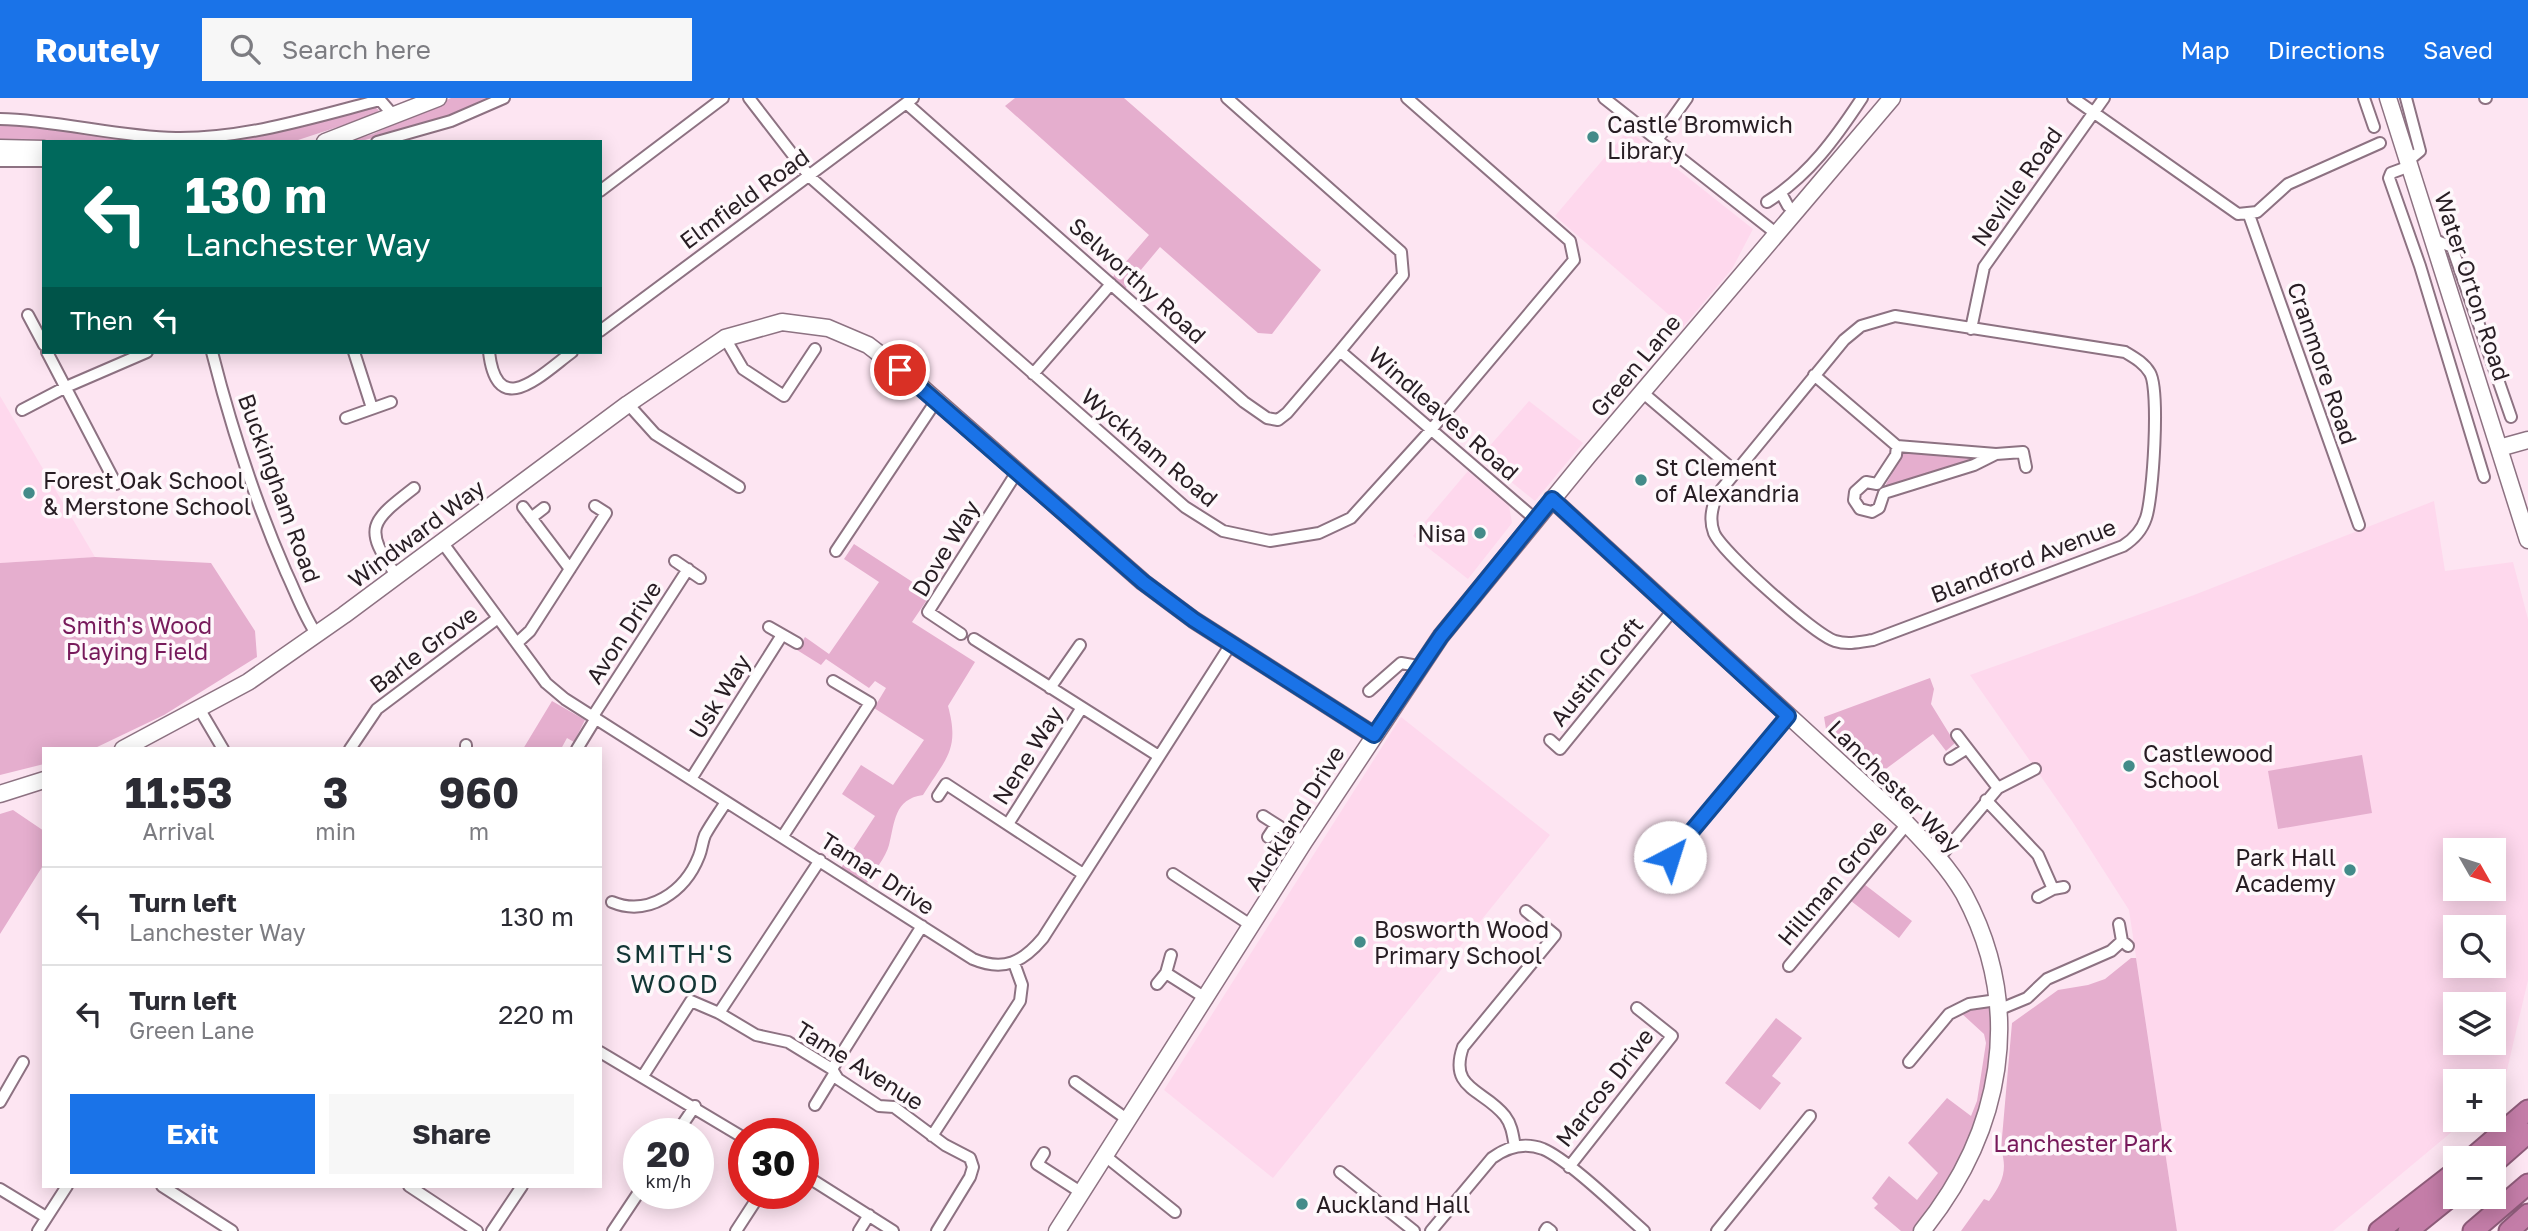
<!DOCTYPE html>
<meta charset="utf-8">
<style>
:root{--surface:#fff;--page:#f7f7f7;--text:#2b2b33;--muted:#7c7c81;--line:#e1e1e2;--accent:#1a73e8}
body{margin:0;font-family:"Golos Text",sans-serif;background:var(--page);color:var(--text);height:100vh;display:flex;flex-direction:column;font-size:26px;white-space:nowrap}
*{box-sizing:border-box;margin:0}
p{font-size:23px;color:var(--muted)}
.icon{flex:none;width:38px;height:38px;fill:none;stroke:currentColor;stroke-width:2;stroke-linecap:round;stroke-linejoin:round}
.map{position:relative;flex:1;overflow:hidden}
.sheet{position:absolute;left:42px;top:649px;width:560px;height:441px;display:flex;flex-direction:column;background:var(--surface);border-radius:0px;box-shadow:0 4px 18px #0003}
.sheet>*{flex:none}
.hud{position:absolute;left:42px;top:42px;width:560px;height:214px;border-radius:0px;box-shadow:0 4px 18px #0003;background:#00695c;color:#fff;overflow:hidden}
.needle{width:46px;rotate:129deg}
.buttons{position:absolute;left:2443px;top:740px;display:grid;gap:14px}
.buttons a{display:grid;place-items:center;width:63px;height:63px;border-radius:0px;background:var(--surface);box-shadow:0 4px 18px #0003;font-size:35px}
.speed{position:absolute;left:623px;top:1020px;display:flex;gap:14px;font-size:35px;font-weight:700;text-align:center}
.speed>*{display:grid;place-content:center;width:91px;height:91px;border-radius:50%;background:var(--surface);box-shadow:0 4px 18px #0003;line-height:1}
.speed small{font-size:18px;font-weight:400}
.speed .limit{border:10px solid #d22;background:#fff;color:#111}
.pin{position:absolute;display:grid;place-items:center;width:60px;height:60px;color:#fff;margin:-30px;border:4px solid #fff;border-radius:50%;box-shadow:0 2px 7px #0007}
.me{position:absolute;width:77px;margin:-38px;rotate:40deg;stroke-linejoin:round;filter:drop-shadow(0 0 5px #0008)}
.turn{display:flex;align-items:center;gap:24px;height:147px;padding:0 28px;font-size:32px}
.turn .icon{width:91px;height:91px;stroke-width:2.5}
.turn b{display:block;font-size:49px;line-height:60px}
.then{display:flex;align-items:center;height:66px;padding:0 28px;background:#0003;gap:14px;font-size:26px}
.eta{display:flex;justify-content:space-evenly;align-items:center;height:119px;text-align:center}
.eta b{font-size:42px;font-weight:700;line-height:49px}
.action{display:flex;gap:14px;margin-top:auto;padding:14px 28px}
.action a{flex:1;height:80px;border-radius:0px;background:var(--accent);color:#fff;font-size:28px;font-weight:700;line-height:80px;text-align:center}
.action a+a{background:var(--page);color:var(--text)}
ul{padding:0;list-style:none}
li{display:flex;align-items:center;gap:21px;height:98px;padding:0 28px;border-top:2px solid var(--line)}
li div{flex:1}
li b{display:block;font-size:26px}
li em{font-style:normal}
header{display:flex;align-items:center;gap:42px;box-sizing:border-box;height:98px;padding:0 35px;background:var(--accent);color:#fff}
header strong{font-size:33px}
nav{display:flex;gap:38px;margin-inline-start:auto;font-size:24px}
.search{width:490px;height:63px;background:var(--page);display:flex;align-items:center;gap:18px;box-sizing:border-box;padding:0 24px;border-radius:0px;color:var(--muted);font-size:26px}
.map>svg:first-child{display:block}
.built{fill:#fed8ed;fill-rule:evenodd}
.green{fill:#e5aece}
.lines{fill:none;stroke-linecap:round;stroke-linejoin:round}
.street-casing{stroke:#8d7282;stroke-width:14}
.secondary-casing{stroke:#8d7282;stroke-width:19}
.highway-casing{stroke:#8d5b79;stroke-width:23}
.street{stroke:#fff;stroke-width:10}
.secondary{stroke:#fff;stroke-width:16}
.highway{stroke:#c47da8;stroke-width:19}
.route-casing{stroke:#114b97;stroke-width:18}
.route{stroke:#1a73e8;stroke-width:12}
.poi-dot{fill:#438b89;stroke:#fef8fb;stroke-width:2.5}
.labels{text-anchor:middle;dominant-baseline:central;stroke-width:7;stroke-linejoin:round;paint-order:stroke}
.poi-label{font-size:23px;fill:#271d23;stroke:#fef8fb;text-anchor:start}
.street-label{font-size:23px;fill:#271d23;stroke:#fef8fb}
.park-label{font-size:23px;fill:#771a5b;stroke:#fef8fb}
.quarter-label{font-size:26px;letter-spacing:2px;fill:#133635;stroke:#fef8fb}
</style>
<header>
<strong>Routely</strong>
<div class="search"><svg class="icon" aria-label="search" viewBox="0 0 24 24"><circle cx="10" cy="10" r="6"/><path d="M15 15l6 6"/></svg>Search here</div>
<nav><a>Map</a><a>Directions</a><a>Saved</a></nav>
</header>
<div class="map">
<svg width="2528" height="1133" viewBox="0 0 2528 1133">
<rect width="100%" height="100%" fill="#fde5f2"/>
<path class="built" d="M1628 32 1753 131 1732 171 1683 229 1555 118Z
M0 298 95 459 0 465Z
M1529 303 1583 345 1535 403 1480 359Z
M1468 373 1509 408 1512 425 1468 481 1413 438Z
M2434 403 2445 473 2513 464 2528 521V882L2504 985 2494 995V984H2455V1022H2466L2333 1133H2177L2129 812 2072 723 1970 577 2194 497ZM2455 752H2494V791H2455ZM2455 830H2494V868H2455ZM2455 906H2494V945H2455Z
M1401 619 1550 737 1273 1080 1164 992Z"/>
<path class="green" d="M451 0H491L449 18 358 44H345L373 36Z
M1015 0H1124L1321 172 1272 236 1258 235 1160 149 1125 191 1112 180 1149 137 1005 8Z
M373 8 379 12 374 17 292 44 0 43V24L161 43Z
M1933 353 1985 359 1889 390 1885 388 1903 355Z
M854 446 931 496 912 524 975 564 948 608C960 652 946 660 923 697 894 701 895 724 889 747 886 759 874 773 867 785L841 770 875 718 842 696 861 667 893 687 924 642 874 610 886 590 875 583 869 590 826 561 821 567 797 552 805 539 829 556 879 484 844 461Z
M95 459 211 465 255 533 257 559 164 617 93 651H44V666L0 677V465Z
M1930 580 1934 591 1931 606 1955 645 1946 653 1933 636 1875 679 1826 631 1824 619Z
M552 603 585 622 574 644 567 640 561 651H523Z
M2362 657 2372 715 2278 731 2268 673Z
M13 712 44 733V766L0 836V716Z
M1864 786 1912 823 1899 840 1851 803Z
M2131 860H2136L2177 1133H1961L1984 1101 1989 1103C2002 1085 2008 1073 2001 1051L2012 925 2058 892 2088 887 2105 881Z
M1986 908 1989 910C2006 987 1963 1076 1913 1133H1901L1874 1110 1878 1106 1872 1100 1889 1078 1917 1102 1938 1075 1908 1045 1947 1000 1971 1018 1977 1003 1986 945 1984 936 1960 914Z
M1776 920 1802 940 1772 978 1781 985 1760 1012 1725 985Z"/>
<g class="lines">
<defs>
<path id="street" d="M749 0 810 79 1185 409 1223 433 1270 443 1319 435 1351 420 1430 333 1574 162 1570 143 1407 0
M1227 0 1401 154 1403 177 1340 253 1535 421
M1604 0 1777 136
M2073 0 2238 116 2257 114 2288 86 2380 45
M2364 0 2374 29
M2406 0 2420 53 2409 62
M2485 0H2486
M906 5 1244 304 1267 320 1278 322 1287 315 1340 253
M0 21C59 22 116 39 176 40 245 41 314 19 380 2L394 18
M1657 42 1687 0
M377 44 451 23 504 0
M0 63H44
M2410 68 2391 75 2389 80 2420 168 2484 379
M600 93 723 0
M1781 95 1788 108
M1767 104C1809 77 1835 41 1862 0
M2249 117 2359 427
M2435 142 2452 149 2511 319
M28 217 44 247
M1895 218 2125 254C2135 260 2144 265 2150 275 2160 292 2153 400 2146 420 2142 432 2134 441 2123 448L1873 542C1860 544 1848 547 1835 543 1815 537 1722 454 1714 435 1709 422 1712 411 1716 398L1844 242 1861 228Z
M1971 231 1984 169 2104 0
M600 233 913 0
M725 240 743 271 784 298 815 251
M47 254 116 386
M212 254C231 329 255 403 286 474 296 495 304 518 317 537
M354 254 372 310
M489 254C497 323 541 277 572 254
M1033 276 1111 186
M1814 277 1897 348 1996 356 1974 367 1884 395 1879 410 1872 414 1860 411 1854 402 1855 394 1866 384 1877 386 1896 357 1897 348
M1642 294 1736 374
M628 306 655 336 739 389
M22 312 66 289 147 254
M346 320 391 304
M1996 356 2023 354 2026 369
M523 409 570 471
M531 420 544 410
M442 444 546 585 565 601 973 861C1004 874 1023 864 1043 840L1231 546
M836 453 936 303
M675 463 700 480
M396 477C363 430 370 424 414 390
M769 529 797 545
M961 536 928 514 1017 374
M974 541 1157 657
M517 545 530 533 606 415 595 408
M1050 590 1080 547
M1369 593 1401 565 1418 568
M200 612 223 651
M593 618 688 471
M1957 637 1998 690
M1550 642 1560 651 1673 512
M466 647V651
M350 651 377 611 498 520
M577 651 596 620
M1950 661 1966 651
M691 681 782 537
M938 698 946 686 1083 776
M1986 702 2038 757 2053 791 2064 789
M1263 718 1304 744
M1008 726 1081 611
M783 738 870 605 833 583
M1268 739 1276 727
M1669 759 1788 617
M1939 760 1998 690 2035 671
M1173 776 1252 828
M2038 799 2053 791
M612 804C648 819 685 794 699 758 702 751 702 744 705 737 711 726 719 715 726 704
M2119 826 2122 843 2128 848
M1789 868 1907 726
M1166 875 1207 901
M1157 886 1166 875 1171 857
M1998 912 2027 900 2047 881 2111 853 2122 843
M719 915 820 762
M600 954 744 1040
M1909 964 1949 916 1969 906 1997 902
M832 971 922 828
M643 978 691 903 719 915 756 937 788 944 832 971 838 981 879 1008 894 1009 945 1047 970 1060 973 1069 970 1079 937 1133
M1075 984 1128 1022
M0 1004 23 964
M815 1007 834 976
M676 1036 695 1008
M932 1038 1020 903 1022 887 1014 865
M1515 1049C1513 1038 1512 1027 1505 1018 1484 991 1448 992 1463 949L1555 837 1526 813
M1044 1055 1037 1066 1082 1095
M1104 1057 1175 1114
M1569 1069 1672 938 1637 910
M1340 1074 1414 1133
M803 1076 893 1133
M162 1088 232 1133
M409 1088 477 1133
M0 1091 46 1119
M38 1133 67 1088
M492 1133 522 1088
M613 1133 639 1094
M736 1133 760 1096
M859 1133 869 1117
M1431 1133 1492 1060C1507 1049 1525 1044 1543 1051 1569 1062 1621 1113 1644 1133
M1545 1133 1547 1130 1551 1133
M1717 1133 1810 1018"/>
<path id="secondary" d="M2388 0 2528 442
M325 44 438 0
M0 50 44 51
M2499 350 2528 342
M1552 401 1907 726C1928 748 1949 770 1964 796 2026 912 2002 1034 1922 1133
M123 651 248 584 344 517 628 306 725 240 782 224 828 230 868 247 912 281 1143 484 1194 522 1374 637
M0 696 44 682
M1057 1133 1304 744 1441 538 1588 358 1892 0"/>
<path id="highway" d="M2472 1060 2528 1012
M2494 1065 2528 1035
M2379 1133 2455 1074
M2408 1133 2455 1095
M2473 1133 2528 1086
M2509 1133 2528 1116"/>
</defs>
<use href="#street" class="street-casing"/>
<use href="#secondary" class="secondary-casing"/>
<use href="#highway" class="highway-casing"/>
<use href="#street" class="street"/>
<use href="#secondary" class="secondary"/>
<use href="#highway" class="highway"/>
</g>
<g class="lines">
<defs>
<path id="route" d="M900 272 1143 484 1194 522 1374 637 1441 538 1552 401 1788 618 1670 759"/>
</defs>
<use href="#route" class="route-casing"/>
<use href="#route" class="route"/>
</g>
<g class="poi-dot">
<circle cx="1593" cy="39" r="7"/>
<circle cx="1641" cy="382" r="7"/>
<circle cx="29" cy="395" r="7"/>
<circle cx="1480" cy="435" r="7"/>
<circle cx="2129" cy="668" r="7"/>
<circle cx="2350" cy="772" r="7"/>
<circle cx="1360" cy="844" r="7"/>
<circle cx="1302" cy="1106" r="7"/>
</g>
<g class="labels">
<g class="poi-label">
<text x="1607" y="26">Castle Bromwich<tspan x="1607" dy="26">Library</tspan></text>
<text x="1655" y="369">St Clement<tspan x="1655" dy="26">of Alexandria</tspan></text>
<text x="43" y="382">Forest Oak School<tspan x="43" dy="26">&amp; Merstone School</tspan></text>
<text x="1466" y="435" text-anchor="end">Nisa</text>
<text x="2143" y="655">Castlewood<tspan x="2143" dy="26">School</tspan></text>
<text x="2336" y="759" text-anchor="end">Park Hall<tspan x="2336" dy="26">Academy</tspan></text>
<text x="1374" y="831">Bosworth Wood<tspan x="1374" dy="26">Primary School</tspan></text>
<text x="1316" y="1106">Auckland Hall</text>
</g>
<g class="street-label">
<text transform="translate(2016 88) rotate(-55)">Neville Road</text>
<text transform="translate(744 100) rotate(-36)">Elmfield Road</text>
<text transform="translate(1138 182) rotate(42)">Selworthy Road</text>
<text transform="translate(2473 188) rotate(72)">Water Orton Road</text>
<text transform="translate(2323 265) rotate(71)">Cranmore Road</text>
<text transform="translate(1635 267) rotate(-50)">Green Lane</text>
<text transform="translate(1444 315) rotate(41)">Windleaves Road</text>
<text transform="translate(1150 349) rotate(40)">Wyckham Road</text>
<text transform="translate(280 390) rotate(70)">Buckingham Road</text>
<text transform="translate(416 435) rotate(-37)">Windward Way</text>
<text transform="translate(945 450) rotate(-59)">Dove Way</text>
<text transform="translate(2023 462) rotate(-21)">Blandford Avenue</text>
<text transform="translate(623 534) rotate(-57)">Avon Drive</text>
<text transform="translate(423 551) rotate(-37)">Barle Grove</text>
<text transform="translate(1596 573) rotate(-51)">Austin Croft</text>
<text transform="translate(719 598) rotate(-58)">Usk Way</text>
<text transform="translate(1027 657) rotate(-58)">Nene Way</text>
<text transform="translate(1895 688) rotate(45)">Lanchester Way</text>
<text transform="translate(1294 720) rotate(-58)">Auckland Drive</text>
<text transform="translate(878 775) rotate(33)">Tamar Drive</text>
<text transform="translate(1832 784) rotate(-50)">Hillman Grove</text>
<text transform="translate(860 967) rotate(32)">Tame Avenue</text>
<text transform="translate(1604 989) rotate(-52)">Marcos Drive</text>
</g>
<g class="park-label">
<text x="137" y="527">Smith's Wood<tspan x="137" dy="26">Playing Field</tspan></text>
<text x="2083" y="1045">Lanchester Park</text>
</g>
<g class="quarter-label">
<text x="675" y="855">SMITH'S<tspan x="675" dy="30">WOOD</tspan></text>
</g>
</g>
</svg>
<div class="buttons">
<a><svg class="needle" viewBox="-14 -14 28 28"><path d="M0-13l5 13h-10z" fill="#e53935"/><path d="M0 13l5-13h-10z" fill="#7c7c81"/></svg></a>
<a><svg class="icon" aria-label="search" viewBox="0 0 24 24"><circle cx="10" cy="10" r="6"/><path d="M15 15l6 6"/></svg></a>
<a><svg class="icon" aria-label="layers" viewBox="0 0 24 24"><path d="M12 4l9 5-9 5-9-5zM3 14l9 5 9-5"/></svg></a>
<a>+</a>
<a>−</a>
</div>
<div class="speed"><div>20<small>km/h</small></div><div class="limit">30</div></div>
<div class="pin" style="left:900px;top:272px;background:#d93025"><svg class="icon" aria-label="arrive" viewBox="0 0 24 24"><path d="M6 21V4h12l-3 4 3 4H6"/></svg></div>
<svg class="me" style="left:1670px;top:759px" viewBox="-20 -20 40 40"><circle r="19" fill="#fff"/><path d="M0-13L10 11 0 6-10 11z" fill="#1a73e8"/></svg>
<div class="hud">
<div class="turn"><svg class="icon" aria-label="left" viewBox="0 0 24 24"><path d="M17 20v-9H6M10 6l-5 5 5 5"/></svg><div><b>130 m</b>Lanchester Way</div></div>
<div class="then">Then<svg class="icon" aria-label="left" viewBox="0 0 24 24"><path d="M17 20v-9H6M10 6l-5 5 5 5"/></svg></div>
</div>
<section class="sheet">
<div class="eta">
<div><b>11:53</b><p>Arrival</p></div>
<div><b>3</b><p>min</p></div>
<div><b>960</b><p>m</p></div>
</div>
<ul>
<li><svg class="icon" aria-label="left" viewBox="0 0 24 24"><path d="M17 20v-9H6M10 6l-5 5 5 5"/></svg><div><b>Turn left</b><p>Lanchester Way</p></div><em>130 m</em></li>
<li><svg class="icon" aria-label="left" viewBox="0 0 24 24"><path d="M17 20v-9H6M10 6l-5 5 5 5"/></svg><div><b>Turn left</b><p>Green Lane</p></div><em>220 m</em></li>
</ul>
<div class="action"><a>Exit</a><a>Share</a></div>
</section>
</div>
